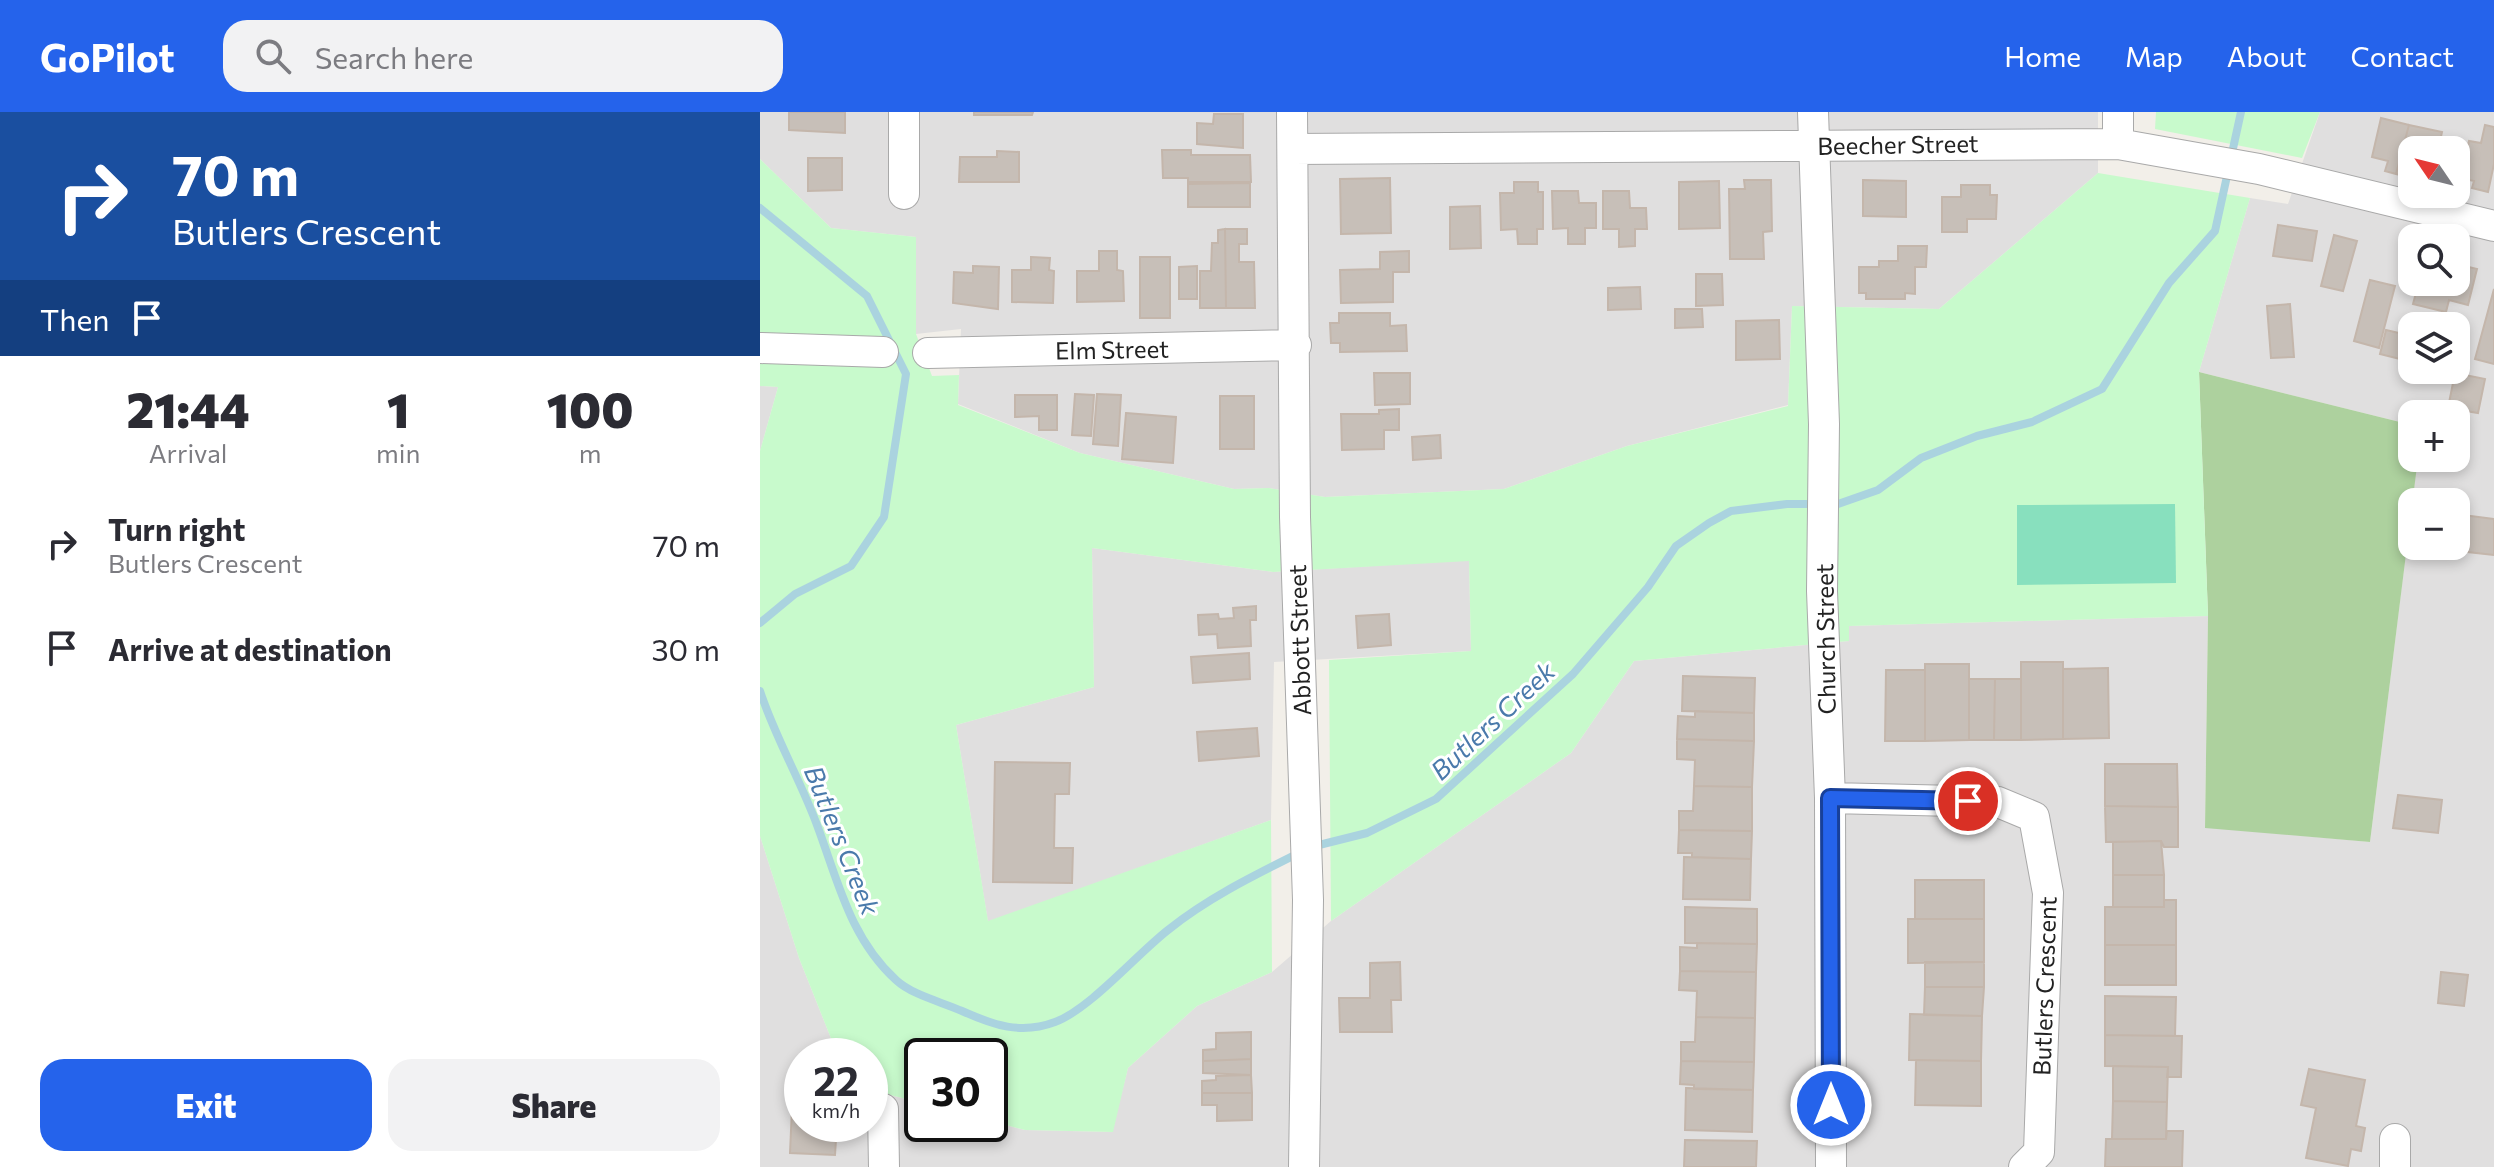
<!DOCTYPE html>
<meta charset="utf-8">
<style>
:root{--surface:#fff;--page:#f2f2f3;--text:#2b2b33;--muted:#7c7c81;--accent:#2563eb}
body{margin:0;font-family:Commissioner,sans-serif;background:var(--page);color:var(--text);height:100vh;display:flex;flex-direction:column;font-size:30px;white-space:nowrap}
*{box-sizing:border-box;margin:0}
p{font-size:26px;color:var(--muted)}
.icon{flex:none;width:44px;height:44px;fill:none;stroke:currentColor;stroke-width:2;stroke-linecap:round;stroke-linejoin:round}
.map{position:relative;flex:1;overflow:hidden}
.drawer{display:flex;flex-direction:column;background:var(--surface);width:760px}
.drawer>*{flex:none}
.banner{background:#1a4fa0;color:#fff;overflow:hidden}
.needle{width:52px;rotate:305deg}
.fabs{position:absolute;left:1638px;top:24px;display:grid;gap:16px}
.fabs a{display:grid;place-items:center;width:72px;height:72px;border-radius:16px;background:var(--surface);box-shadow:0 4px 12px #0003;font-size:40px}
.speed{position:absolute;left:24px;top:926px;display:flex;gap:16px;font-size:40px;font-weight:700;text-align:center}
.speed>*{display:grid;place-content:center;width:104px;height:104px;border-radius:50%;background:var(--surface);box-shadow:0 4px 12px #0003;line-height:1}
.speed small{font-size:20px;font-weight:400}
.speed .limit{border:4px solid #111;border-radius:12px;background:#fff;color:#111}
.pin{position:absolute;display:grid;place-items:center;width:68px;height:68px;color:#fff;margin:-34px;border:4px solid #fff;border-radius:50%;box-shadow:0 2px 8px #0007}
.me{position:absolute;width:88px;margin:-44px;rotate:0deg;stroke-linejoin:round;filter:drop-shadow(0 0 6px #0008)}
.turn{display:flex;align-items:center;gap:28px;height:168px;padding:0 40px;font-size:36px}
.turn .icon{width:104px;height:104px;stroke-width:2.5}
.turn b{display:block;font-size:56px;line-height:68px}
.then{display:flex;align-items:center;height:76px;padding:0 40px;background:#0003;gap:16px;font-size:30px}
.eta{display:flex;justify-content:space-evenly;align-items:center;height:136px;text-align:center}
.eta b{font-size:48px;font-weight:800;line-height:56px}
.button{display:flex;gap:16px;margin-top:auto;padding:16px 40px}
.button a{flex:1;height:92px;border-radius:24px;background:var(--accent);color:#fff;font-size:32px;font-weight:800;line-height:92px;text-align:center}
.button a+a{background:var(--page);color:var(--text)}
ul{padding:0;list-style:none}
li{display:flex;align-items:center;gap:24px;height:104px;padding:0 40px}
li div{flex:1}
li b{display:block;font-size:30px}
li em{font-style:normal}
header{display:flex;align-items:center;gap:48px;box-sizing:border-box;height:112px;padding:0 40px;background:var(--accent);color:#fff}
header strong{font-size:38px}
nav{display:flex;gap:44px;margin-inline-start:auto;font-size:28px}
.search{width:560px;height:72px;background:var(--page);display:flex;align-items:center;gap:20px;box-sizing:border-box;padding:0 28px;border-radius:24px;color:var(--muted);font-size:30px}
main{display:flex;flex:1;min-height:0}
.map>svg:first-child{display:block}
.residential{fill:#e0dfdf;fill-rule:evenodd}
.forest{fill:#add19e}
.park{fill:#c8facc}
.pitch{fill:#88e0be}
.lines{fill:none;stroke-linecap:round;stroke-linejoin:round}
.stream{stroke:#aad3df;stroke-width:8}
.building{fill:#c7bfb8;stroke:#c4b6ab;stroke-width:2}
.street-casing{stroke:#a9a9a9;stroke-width:32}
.street{stroke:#fff;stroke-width:30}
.route-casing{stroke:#184099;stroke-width:20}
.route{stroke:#2563eb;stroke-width:14}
.labels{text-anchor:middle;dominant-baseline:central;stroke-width:6;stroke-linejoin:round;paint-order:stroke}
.street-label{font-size:24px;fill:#222;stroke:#fff}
.water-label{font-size:26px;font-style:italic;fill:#4a7aab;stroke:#fff}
</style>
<header>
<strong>GoPilot</strong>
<div class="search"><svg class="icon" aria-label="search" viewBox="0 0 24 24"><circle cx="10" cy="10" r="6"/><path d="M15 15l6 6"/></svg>Search here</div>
<nav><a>Home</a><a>Map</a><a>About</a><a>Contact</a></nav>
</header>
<main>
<section class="drawer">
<div class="banner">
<div class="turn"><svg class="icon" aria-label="right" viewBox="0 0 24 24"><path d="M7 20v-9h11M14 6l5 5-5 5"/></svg><div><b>70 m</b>Butlers Crescent</div></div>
<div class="then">Then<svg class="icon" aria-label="arrive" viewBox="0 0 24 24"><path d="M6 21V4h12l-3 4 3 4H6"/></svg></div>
</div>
<div class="eta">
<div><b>21:44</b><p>Arrival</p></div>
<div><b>1</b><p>min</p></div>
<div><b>100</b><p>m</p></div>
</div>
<ul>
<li><svg class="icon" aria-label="right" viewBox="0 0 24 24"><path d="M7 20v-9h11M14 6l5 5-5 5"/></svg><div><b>Turn right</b><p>Butlers Crescent</p></div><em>70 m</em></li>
<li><svg class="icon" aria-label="arrive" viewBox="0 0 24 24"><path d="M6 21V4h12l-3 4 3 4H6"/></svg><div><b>Arrive at destination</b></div><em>30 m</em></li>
</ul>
<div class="button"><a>Exit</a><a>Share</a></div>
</section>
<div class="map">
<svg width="1734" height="1055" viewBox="0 0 1734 1055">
<rect width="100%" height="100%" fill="#f2efe9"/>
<path class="residential" d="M0 0H1338V61L1179 197 1032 194 1028 293 867 334 744 377 565 385 509 376 474 377 320 341 198 292 201 217 156 222V125L71 116 0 47Z
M1560 0H1734V1055H0V724L39 846 78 944H42V1012H110V978L162 991V1012H230V1009L265 1018 352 1020 368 956 437 894 512 860 571 809 811 641 874 549 1089 529V514L1448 504 1445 715 1610 730 1652 392V434H1696V390H1652L1658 346H1696V302H1652V313L1439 260 1490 86 1528 92ZM1652 38H1696V82H1652ZM1652 126H1696V170H1652ZM1652 214H1696V258H1652Z
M0 274 18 275 0 339Z
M332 436 513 460 709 448 711 539 514 550 511 708 228 810 196 613 334 575Z"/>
<path class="forest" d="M1439 260 1652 313V346H1658L1610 730 1445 716 1448 504Z"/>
<path class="park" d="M1396 0H1560L1542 46 1395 17Z
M0 47 71 116 156 125V222L172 264 199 263 198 293 320 341 474 377 509 376 565 385 744 377 867 334 1028 294 1032 194 1179 197 1338 61 1490 86 1439 260 1448 504 1089 514V529L874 549 811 641 571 809 569 548 711 539 709 449 513 460 332 436 334 575 196 613 228 809 511 708 512 860 437 894 368 956 353 1020 265 1018 230 1009V944H162V991L110 978V944H78L39 846 0 724V339L18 275 0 274Z"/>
<path class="pitch" d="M1415 392 1416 471 1257 473V393Z"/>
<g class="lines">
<path class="stream" d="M0 96 107 184 146 262 124 405 91 454 35 482 0 511
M0 579C15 625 40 667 57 713 78 769 90 826 136 868 152 883 182 890 202 899 233 913 261 923 295 910 330 897 376 843 408 818 448 786 493 764 539 741
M551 735 607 721 676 687 813 562 888 475 916 434 949 411 971 399 1027 392H1078L1118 378 1161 346 1217 324 1272 310 1342 277 1409 171 1455 119 1481 0"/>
</g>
<path class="building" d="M29 0H85V21L29 18Z
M214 0H273L272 3H214Z
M454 2H483V36L437 32V11L453 12Z
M1621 6 1649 13 1636 62 1625 59 1628 49 1612 45Z
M1649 13 1682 20 1678 38H1652V66L1636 62Z
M1725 13 1734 15V52L1728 80 1712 76 1714 69 1700 66 1709 29 1721 31Z
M402 38H431V43H490L491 70H428V66H403Z
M237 39 259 40V70H199L200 45H237Z
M48 46H82V78L48 79Z
M630 66 631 121 581 122 580 67Z
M984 68H1011L1012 119 1003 120 1004 147H970L969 77H985Z
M1103 68 1146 69V105L1103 104Z
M959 69 960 116 919 117V70Z
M754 70H778V80H783V117H777V132H758L757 117 741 118 740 81H754Z
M490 71V95H428V72Z
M1201 73H1230V83H1237L1236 107H1207V120H1182V85H1201Z
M792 79H818L819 91H836V116H825V132H808V116L793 117Z
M843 79H869L870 96H886L887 117H875V134L859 135V117H843Z
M720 94 721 136 690 137V95Z
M1518 113 1557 119 1552 149 1513 144Z
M465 117 466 196H440V159H451L452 131H458V118Z
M465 117H487V132H479V150H494L495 196H466Z
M1574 123 1597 129 1583 179 1561 174Z
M1138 134H1167L1166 155H1155V182L1145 181V187H1106V181H1099V155H1119V149H1138Z
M339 139H357V158L363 159 364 189 317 190V159H339Z
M649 139V160H633V190L581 191 580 158 620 157V140Z
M271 145 290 146 289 158 294 159 293 191 252 190V158H271Z
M380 145H410V206H380Z
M1696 152 1717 157 1708 193 1689 188 1686 200 1653 192 1659 170H1696Z
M213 154 239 155 238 197 193 191 194 160 213 161Z
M437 154V187H419V155Z
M936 162H962L963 193 936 194Z
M1610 168 1635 174 1619 236 1594 229Z
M880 175 881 197 848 198V176Z
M1734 177V252L1715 247Z
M1530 192 1534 245 1511 246 1507 194Z
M915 197H942L943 215 915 216Z
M579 201H630V214L646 213 647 239 580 240V231H571L570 211H579Z
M1019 208 1020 247 976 248V209Z
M1626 218 1652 224 1648 249 1620 242Z
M614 261H650V292L615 293Z
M1695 261 1725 267 1718 301 1688 296Z
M315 282 334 283 331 324 312 323Z
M337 282 361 283 358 334 333 332Z
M255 283H297V318H279V304L255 305Z
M460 284H494V337H460Z
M639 297V318H624V337L582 338 581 302H619V298Z
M366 301 416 305 413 351 362 347Z
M680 323 681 346 653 348 652 325Z
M1703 403 1734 407V443L1699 439Z
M496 494V508H490L491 534 458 536 457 522 439 523 438 503 458 502 459 507 474 506 473 496Z
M629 502 631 533 598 536 596 504Z
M489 541 490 567 433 571 431 545Z
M1261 550H1303V627L1261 628Z
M1165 552H1209V628L1165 629Z
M1348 556 1349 626 1303 627V557Z
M1126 558H1165V629H1125Z
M923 564 995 566 994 601 922 599Z
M1209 567H1235L1234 628H1209Z
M1235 567H1261V628H1234Z
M935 599 994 601V629L917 627 918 604 935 605Z
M497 616 499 644 439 649 437 620Z
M917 627 994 629 992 675 934 674 935 648 917 647Z
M235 650 310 651 309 682H295L294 736H313L312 771 233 770Z
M1345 652H1417L1418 695 1345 694Z
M934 674 992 675V719L919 718V699H933Z
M1638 683 1682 688 1678 721 1633 716Z
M1345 694 1418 695V735H1404L1401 729 1346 730Z
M919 718 992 719 991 747 932 745V741H918Z
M1401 729 1404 763H1353V730Z
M924 745 991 747 990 788 923 787Z
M1353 763H1404V795H1353Z
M1155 768H1224V807H1155Z
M1404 788H1416V833H1345V795H1404Z
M925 795 997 797V832L925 831Z
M1148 807H1224V850L1148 851Z
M937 831 997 832 996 860 920 859V835L937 836Z
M1345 833H1416V873H1345Z
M640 850 641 888H631L632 920H580L579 886H610V851Z
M1165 850H1224V875H1165Z
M920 859 996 860 995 906 936 905 937 879 919 878Z
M1681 860 1708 863 1704 894 1678 891Z
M1165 875H1224L1222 904 1164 903Z
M1345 884 1416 885 1415 924 1345 923Z
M1150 902 1222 904 1221 949 1149 948Z
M936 905 995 906 994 950 921 949V930H935Z
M491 920V947L443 949V938L456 937V921Z
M1345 923 1422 924 1421 965H1407L1408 955 1345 954Z
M491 947V963L443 961V949Z
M1156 948 1221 949V994L1155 993Z
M921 949 994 950 993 978 934 977V973L920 972Z
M1353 954 1408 955 1407 990 1353 989Z
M1549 957 1605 968 1596 1014 1605 1016 1601 1039 1591 1037 1588 1054 1546 1046 1556 996 1541 993Z
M491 963 492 981H442V969L456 968V964Z
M926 976 993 978 992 1020 925 1018Z
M442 981H492V1008L457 1009V993H442Z
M1353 989 1407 990 1406 1027H1352Z
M32 996H42V1012H77L75 1043 30 1041Z
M1407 1019H1423L1422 1055H1345L1346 1027H1406Z
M925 1028 997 1029 996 1055H924Z"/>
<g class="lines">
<defs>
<path id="street" d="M144 0V82
M532 0 535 405 548 788 544 1055
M1053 0 1064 312 1062 479 1070 686 1071 1055
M1358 32V0
M533 37 1358 32 1499 57 1734 114
M0 236 123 240
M168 241 536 233
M1070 686 1238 690 1274 705 1288 781 1279 1040 1264 1055
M123 997 124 1055
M1635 1055V1027"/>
</defs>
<use href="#street" class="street-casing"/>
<use href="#street" class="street"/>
</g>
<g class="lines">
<defs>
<path id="route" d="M1071 993 1070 686 1208 689"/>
</defs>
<use href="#route" class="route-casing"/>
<use href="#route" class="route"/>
</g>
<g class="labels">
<g class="street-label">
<text transform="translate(1138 32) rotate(-1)">Beecher Street</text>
<text transform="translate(352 237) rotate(-1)">Elm Street</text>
<text transform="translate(1065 527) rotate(-91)">Church Street</text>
<text transform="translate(539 528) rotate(-92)">Abbott Street</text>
<text transform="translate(1284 874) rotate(-88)">Butlers Crescent</text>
</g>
<g class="water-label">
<text transform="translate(732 608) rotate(-43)">Butlers Creek</text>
<text transform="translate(83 728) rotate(68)">Butlers Creek</text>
</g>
</g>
</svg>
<div class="fabs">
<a><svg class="needle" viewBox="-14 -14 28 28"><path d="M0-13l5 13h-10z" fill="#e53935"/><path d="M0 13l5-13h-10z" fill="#7c7c81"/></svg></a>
<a><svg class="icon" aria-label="search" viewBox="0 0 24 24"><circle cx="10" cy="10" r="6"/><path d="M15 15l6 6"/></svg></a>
<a><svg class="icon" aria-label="layers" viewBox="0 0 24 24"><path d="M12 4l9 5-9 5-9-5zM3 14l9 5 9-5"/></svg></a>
<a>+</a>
<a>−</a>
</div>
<div class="speed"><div>22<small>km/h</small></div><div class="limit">30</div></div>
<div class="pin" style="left:1208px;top:689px;background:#d93025"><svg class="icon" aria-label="arrive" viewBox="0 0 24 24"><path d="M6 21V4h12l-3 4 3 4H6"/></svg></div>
<svg class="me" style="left:1071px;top:993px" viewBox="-20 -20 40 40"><circle r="17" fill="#2563eb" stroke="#fff" stroke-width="3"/><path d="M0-11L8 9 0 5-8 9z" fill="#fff"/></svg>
</div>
</main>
